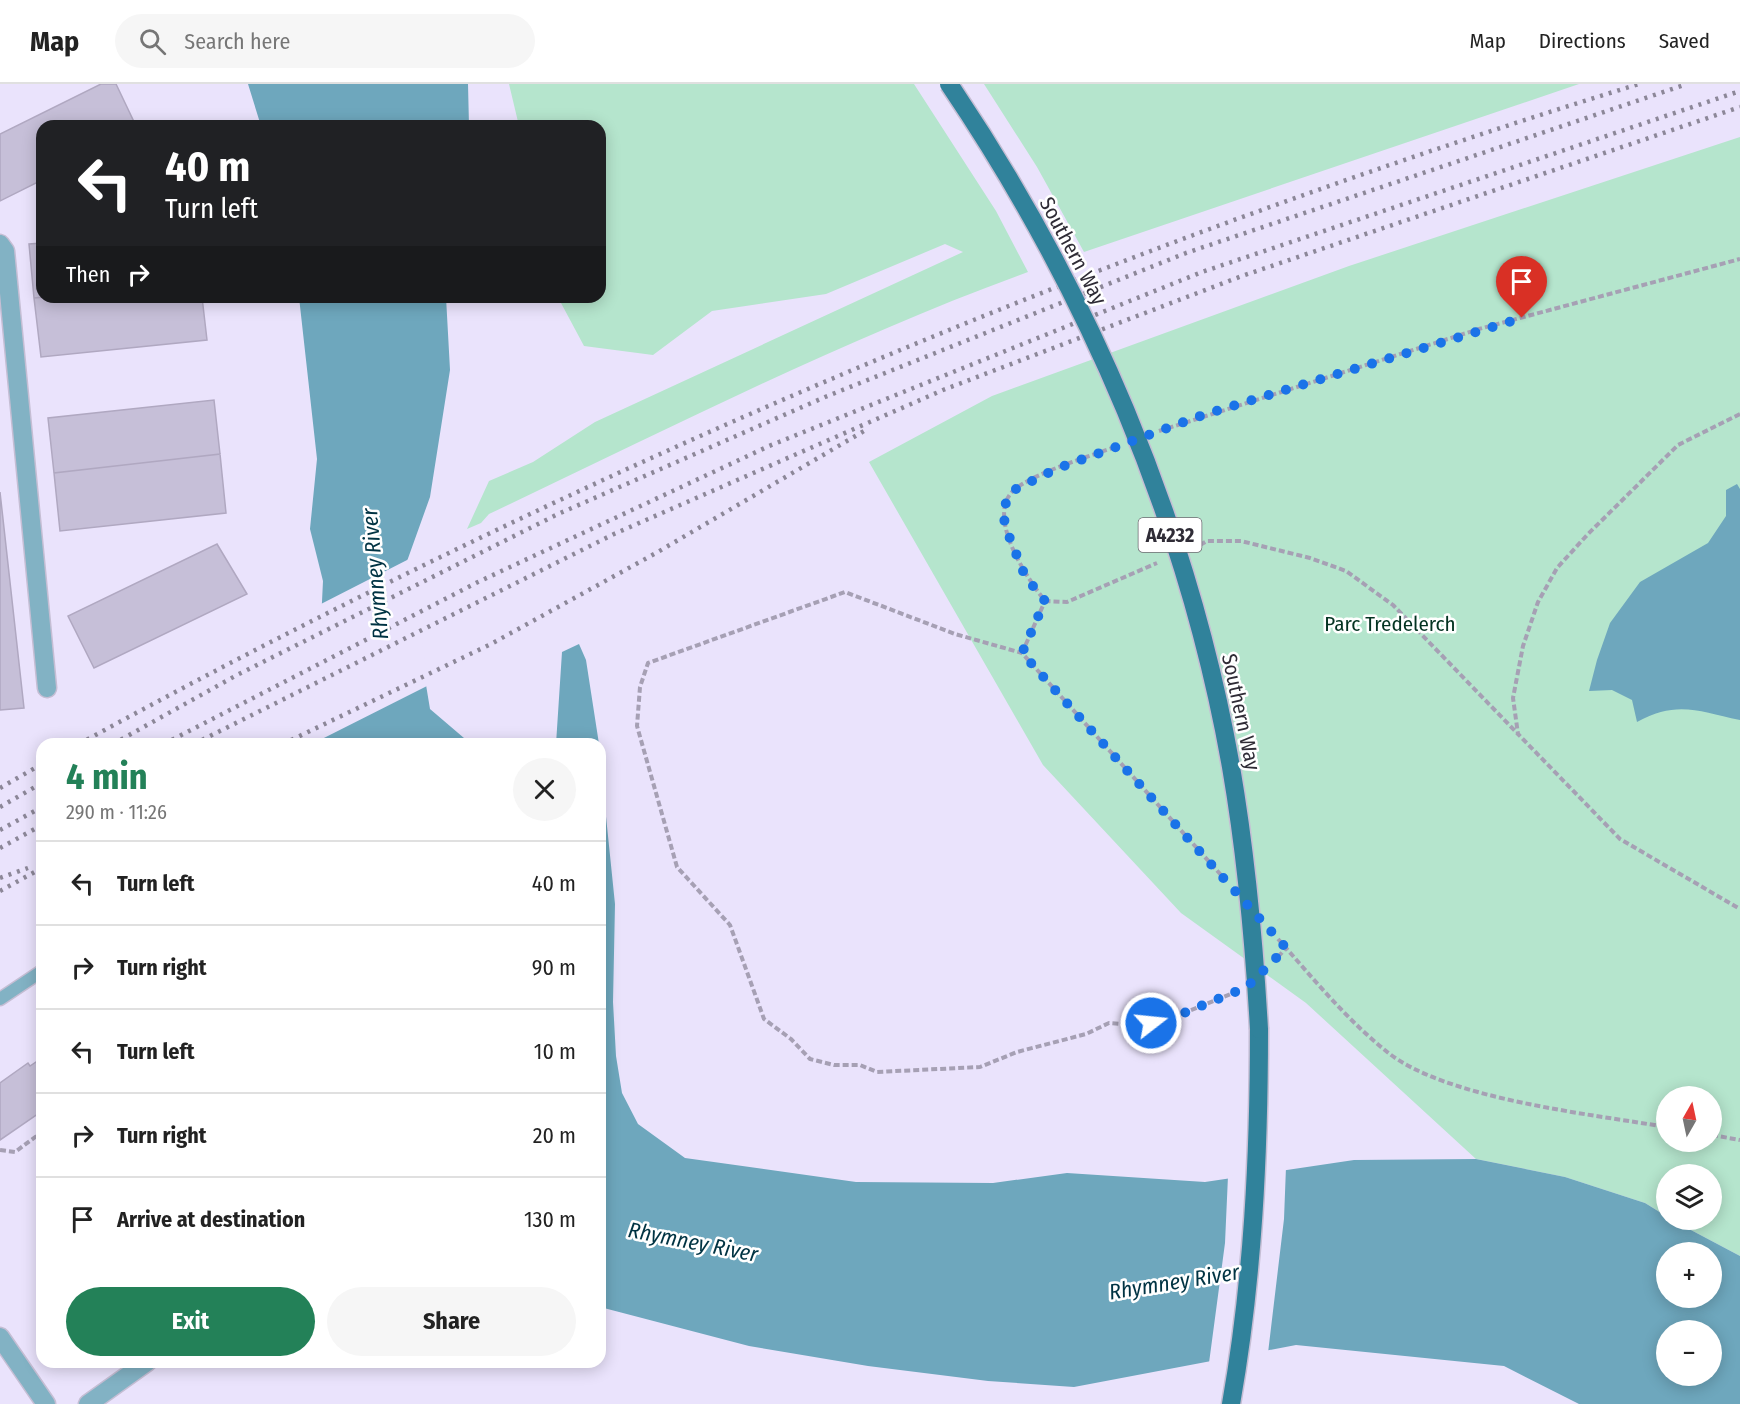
<!DOCTYPE html>
<meta charset="utf-8">
<style>
:root{--surface:#fff;--page:#f6f6f6;--text:#222;--muted:#767676;--line:#e0e0e0;--accent:#238158}
body{margin:0;font-family:"Fira Sans Condensed",sans-serif;background:var(--page);color:var(--text);height:100vh;display:flex;flex-direction:column;font-size:22px;white-space:nowrap}
*{box-sizing:border-box;margin:0}
p{font-size:20px;color:var(--muted)}
.icon{flex:none;width:33px;height:33px;fill:none;stroke:currentColor;stroke-width:2;stroke-linecap:round;stroke-linejoin:round}
.map{position:relative;flex:1;overflow:hidden}
.sheet{position:absolute;left:36px;top:654px;width:570px;height:630px;display:flex;flex-direction:column;background:var(--surface);border-radius:18px;box-shadow:0 3px 15px #0003}
.sheet>*{flex:none}
.banner{position:absolute;left:36px;top:36px;width:570px;height:183px;border-radius:18px;box-shadow:0 3px 15px #0003;background:#202124;color:#fff;overflow:hidden}
.needle{width:39px;rotate:9deg}
.tools{position:absolute;left:1656px;top:1002px;display:grid;gap:12px}
.tools a{display:grid;place-items:center;width:66px;height:66px;border-radius:50%;background:var(--surface);box-shadow:0 3px 15px #0003;font-size:30px}
.pin{position:absolute;display:grid;place-items:center;width:51px;height:51px;color:#fff;margin:-62px -26px;border-radius:50% 50% 50% 0;rotate:-45deg;box-shadow:0 0 6px #0007}
.pin .icon{rotate:45deg}
.me{position:absolute;width:66px;margin:-33px;rotate:74deg;stroke-linejoin:round;filter:drop-shadow(0 0 4px #0008)}
.turn{display:flex;align-items:center;gap:21px;height:126px;padding:0 30px;font-size:27px}
.turn .icon{width:78px;height:78px;stroke-width:2.5}
.turn b{display:block;font-size:42px;line-height:51px}
.then{display:flex;align-items:center;height:57px;padding:0 30px;background:#0003;gap:12px;font-size:22px}
.round{display:grid;place-items:center;flex:none;width:63px;height:63px;border-radius:32px;background:var(--page)}
.head{display:flex;align-items:center;justify-content:space-between;height:102px;padding:0 30px}
h1{font-size:36px;font-weight:700;line-height:45px;color:var(--accent)}
.button{display:flex;gap:12px;margin-top:auto;padding:12px 30px}
.button a{flex:1;height:69px;border-radius:36px;background:var(--accent);color:#fff;font-size:24px;font-weight:700;line-height:69px;text-align:center}
.button a+a{background:var(--page);color:var(--text)}
ul{padding:0;list-style:none}
li{display:flex;align-items:center;gap:18px;height:84px;padding:0 30px;border-top:2px solid var(--line)}
li div{flex:1}
li b{display:block;font-size:22px}
li em{font-style:normal}
header{display:flex;align-items:center;gap:36px;box-sizing:border-box;height:84px;padding:0 30px;background:var(--surface);border-bottom:2px solid var(--line)}
header strong{font-size:28px}
nav{display:flex;gap:33px;margin-inline-start:auto;font-size:21px}
.search{width:420px;height:54px;background:var(--page);display:flex;align-items:center;gap:15px;box-sizing:border-box;padding:0 21px;border-radius:33px;color:var(--muted);font-size:22px}
.map>svg:first-child{display:block}
.green{fill:#b5e5cd;fill-rule:evenodd}
.water{fill:#6ea7bd;fill-rule:evenodd}
.pier{fill:#eae3fc}
.building{fill:#c6bfd8;stroke:#b0a8c1;stroke-width:1.5}
.lines{fill:none;stroke-linecap:round;stroke-linejoin:round}
.lane-casing{stroke:#c5bed4;stroke-width:15}
.street-casing{stroke:#c5bed4;stroke-width:21}
.primary-casing{stroke:#c5bed4;stroke-width:21}
.path{stroke:#a6a0b4;stroke-width:4;stroke-dasharray:6 3;stroke-linecap:butt}
.lane{stroke:#82b2c4;stroke-width:12}
.street{stroke:#82b2c4;stroke-width:18}
.primary{stroke:#30829b;stroke-width:18}
.rail{stroke:#8c8798;stroke-width:4.5;stroke-dasharray:3 6;stroke-linecap:butt}
.primary-bridge-casing{stroke:#c5bed4;stroke-width:21;stroke-linecap:butt}
.primary-bridge{stroke:#30829b;stroke-width:18}
.route{stroke:#1a73e8;stroke-width:10;stroke-dasharray:0 18}
.labels{text-anchor:middle;dominant-baseline:central;stroke-width:5;stroke-linejoin:round;paint-order:stroke}
.shield{fill:#fff;stroke:#6d6b72;stroke-width:1.5}
.shield-label{font-size:20px;font-weight:bold;fill:#2f2c36}
.street-label{font-size:21px;fill:#2f2c36;stroke:#fff}
.park-label{font-size:21px;fill:#033321;stroke:#fff}
.water-label{font-size:22px;font-style:italic;fill:#003343;stroke:#fff}
</style>
<header>
<strong>Map</strong>
<div class="search"><svg class="icon" aria-label="search" viewBox="0 0 24 24"><circle cx="10" cy="10" r="6"/><path d="M15 15l6 6"/></svg>Search here</div>
<nav><a>Map</a><a>Directions</a><a>Saved</a></nav>
</header>
<div class="map">
<svg width="1740" height="1320" viewBox="0 0 1740 1320">
<rect width="100%" height="100%" fill="#eae3fc"/>
<path class="green" d="M509 0H914L996 127 1028 188C843 255 667 346 489 430L481 439 467 445 489 397 533 378 595 338 963 168 945 160 826 210 712 227 653 271 584 262 561 219 551 213H600V42H519Z
M984 0H1579L1084 168 1037 83Z
M1740 53V1172L1672 1136H1712V1090H1666V1132L1645 1119 1565 1093 1476 1075 1306 919 1181 829 1043 681 869 378 992 312 1349 182ZM1666 1012H1712V1058H1666Z"/>
<path class="water" d="M248 0H468L469 42H261Z
M299 213H446L450 286 430 413 406 480 430 625 471 660H315L323 497 310 445 317 375Z
M1737 400 1740 405V636C1698 627 1677 616 1637 638L1632 616 1612 606 1589 607 1597 576 1610 539 1640 498 1708 459 1726 432V406Z
M579 560 586 576 599 660H556L562 568Z
M600 674 615 820 613 918 616 972 622 1009 638 1040 685 1074 856 1098 993 1099 1067 1089 1205 1098 1354 1076 1476 1075 1565 1093 1645 1119 1666 1132V1136H1672L1740 1172V1320H1579L1504 1282 1296 1261 1074 1303 988 1297 868 1282 749 1262 600 1223ZM1666 1168H1712V1214H1666ZM1666 1246H1712V1292H1666Z"/>
<path class="pier" d="M411 474 409 480 429 601 312 660 319 521Z
M1286 1083 1284 1135 1268 1269 1209 1279 1225 1159 1228 1092Z"/>
<path class="building" d="M101 0H116L136 42H42V96L0 117V50Z
M42 159V213H46L34 214 29 160Z
M46 213H202L207 256 41 273 34 214Z
M214 316 220 370 54 389 48 334Z
M220 370 226 429 60 447 54 389Z
M0 408 24 624 0 626Z
M217 460 247 510 94 584 68 532Z
M42 974V1027L0 1056V999L28 979 30 982Z"/>
<g class="lines">
<defs>
<path id="lane" d="M0 915 42 887"/>
<path id="street" d="M0 160 5 167 47 604
M0 1253 46 1320
M88 1320 147 1278"/>
<path id="primary" d="M1231 1320C1253 1196 1259 1071 1259 945"/>
</defs>
<use href="#lane" class="lane-casing"/>
<use href="#street" class="street-casing"/>
<use href="#primary" class="primary-casing"/>
<path class="path" d="M1740 330 1678 361 1588 450 1557 484 1538 518 1523 562 1513 614 1518 650 1620 755 1740 825
M1159 347 1479 245 1740 175
M1115 363C1090 372 1034 389 1014 406 985 432 1027 494 1045 517L1067 518 1157 479
M1200 461 1207 457H1241L1310 474 1346 487 1393 521 1518 650
M1022 569 1045 517
M1221 791 1022 569 955 550 845 508 648 579 640 603 637 642 677 783 730 841 764 935 791 955 810 975 834 981H860L877 988 980 983 1017 968 1086 950 1109 939 1135 941 1167 936 1233 909
M1278 855C1312 893 1346 935 1386 967 1444 1015 1591 1030 1666 1043
M1278 873 1286 864
M1712 1051 1740 1056
M0 1066 15 1068 42 1048"/>
<use href="#lane" class="lane"/>
<use href="#street" class="street"/>
<use href="#primary" class="primary"/>
<path class="rail" d="M79 660C575 388 1099 166 1639 0
M113 660 237 591 558 430 825 313 1186 169 1687 0
M164 660 478 498 769 362 1202 188 1740 7
M194 660 614 450 943 306 1242 192 1740 23
M283 660 491 560 656 469 864 347
M0 704 42 680
M0 723 42 699
M0 746 42 723
M0 764 42 741
M0 794 28 784
M0 807 42 784"/>
<defs>
<path id="primary-bridge" d="M949 0C1087 204 1188 439 1231 683 1246 770 1254 857 1259 945"/>
</defs>
<use href="#primary-bridge" class="primary-bridge-casing"/>
<use href="#primary-bridge" class="primary-bridge"/>
</g>
<g class="lines">
<path class="route" d="M1151 939 1167 936 1247 903 1286 864 1022 569 1045 517 1025 492 1005 442 1003 424 1014 406 1056 385 1203 331 1522 234"/>
</g>
<g class="labels">
<rect class="shield" x="1138.5" y="434" width="63" height="34" rx="4.5"/>
<g class="shield-label">
<text x="1170" y="451">A4232</text>
</g>
<g class="street-label">
<text transform="translate(1073 167) rotate(62)">Southern Way</text>
<text transform="translate(1241 628) rotate(78)">Southern Way</text>
</g>
<g class="park-label">
<text x="1390" y="540">Parc Tredelerch</text>
</g>
<g class="water-label">
<text transform="translate(375 490) rotate(-95)">Rhymney River</text>
<text transform="translate(693 1158) rotate(11)">Rhymney River</text>
<text transform="translate(1174 1198) rotate(-9)">Rhymney River</text>
</g>
</g>
</svg>
<div class="tools">
<a><svg class="needle" viewBox="-14 -14 28 28"><path d="M0-13l5 13h-10z" fill="#e53935"/><path d="M0 13l5-13h-10z" fill="#767676"/></svg></a>
<a><svg class="icon" aria-label="layers" viewBox="0 0 24 24"><path d="M12 4l9 5-9 5-9-5zM3 14l9 5 9-5"/></svg></a>
<a>+</a>
<a>−</a>
</div>
<div class="pin" style="left:1522px;top:234px;background:#d93025"><svg class="icon" aria-label="arrive" viewBox="0 0 24 24"><path d="M6 21V4h12l-3 4 3 4H6"/></svg></div>
<svg class="me" style="left:1151px;top:939px" viewBox="-20 -20 40 40"><circle r="17" fill="#1a73e8" stroke="#fff" stroke-width="3"/><path d="M0-11L8 9 0 5-8 9z" fill="#fff"/></svg>
<div class="banner">
<div class="turn"><svg class="icon" aria-label="left" viewBox="0 0 24 24"><path d="M17 20v-9H6M10 6l-5 5 5 5"/></svg><div><b>40 m</b>Turn left</div></div>
<div class="then">Then<svg class="icon" aria-label="right" viewBox="0 0 24 24"><path d="M7 20v-9h11M14 6l5 5-5 5"/></svg></div>
</div>
<section class="sheet">
<div class="head"><div><h1>4 min</h1><p>290 m · 11:26</p></div><a class="round"><svg class="icon" aria-label="close" viewBox="0 0 24 24"><path d="M6 6l12 12M18 6L6 18"/></svg></a></div>
<ul>
<li><svg class="icon" aria-label="left" viewBox="0 0 24 24"><path d="M17 20v-9H6M10 6l-5 5 5 5"/></svg><div><b>Turn left</b></div><em>40 m</em></li>
<li><svg class="icon" aria-label="right" viewBox="0 0 24 24"><path d="M7 20v-9h11M14 6l5 5-5 5"/></svg><div><b>Turn right</b></div><em>90 m</em></li>
<li><svg class="icon" aria-label="left" viewBox="0 0 24 24"><path d="M17 20v-9H6M10 6l-5 5 5 5"/></svg><div><b>Turn left</b></div><em>10 m</em></li>
<li><svg class="icon" aria-label="right" viewBox="0 0 24 24"><path d="M7 20v-9h11M14 6l5 5-5 5"/></svg><div><b>Turn right</b></div><em>20 m</em></li>
<li><svg class="icon" aria-label="arrive" viewBox="0 0 24 24"><path d="M6 21V4h12l-3 4 3 4H6"/></svg><div><b>Arrive at destination</b></div><em>130 m</em></li>
</ul>
<div class="button"><a>Exit</a><a>Share</a></div>
</section>
</div>
